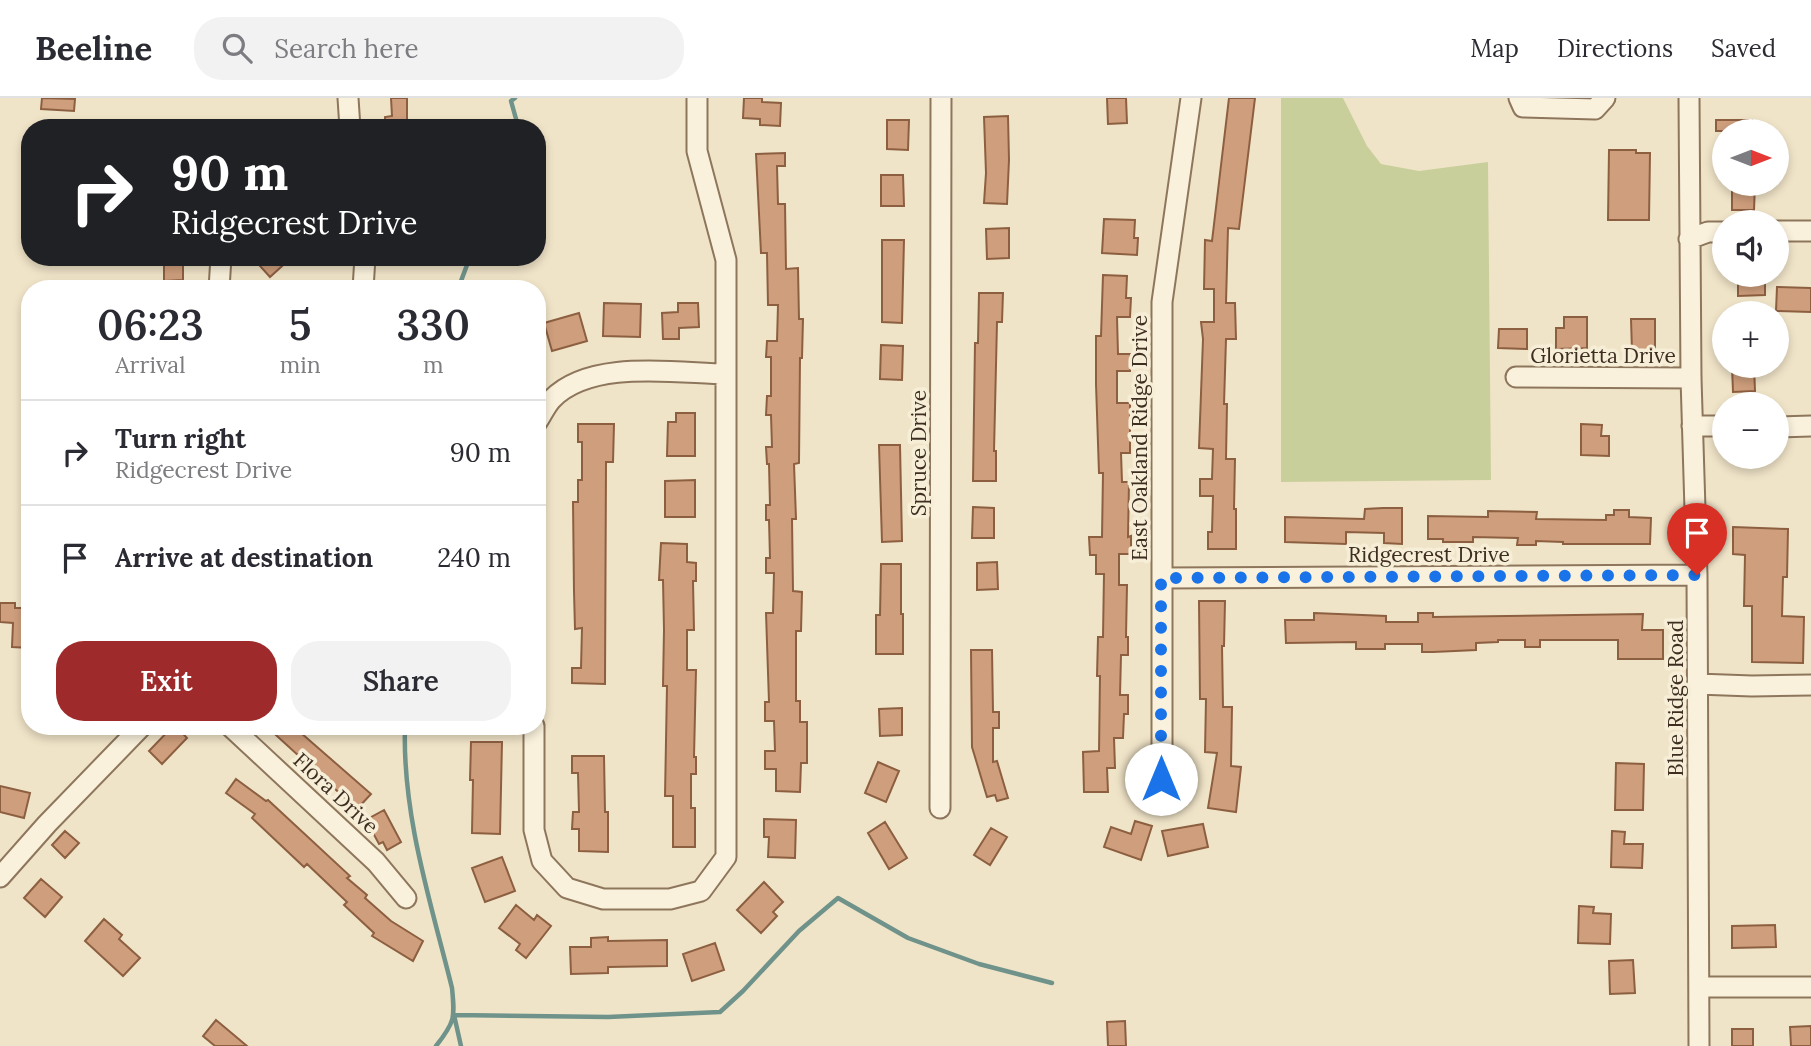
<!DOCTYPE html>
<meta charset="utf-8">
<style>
:root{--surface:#fff;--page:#f2f2f3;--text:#2b2b33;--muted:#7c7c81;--line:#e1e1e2;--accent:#9e2a2b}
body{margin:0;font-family:Lora,serif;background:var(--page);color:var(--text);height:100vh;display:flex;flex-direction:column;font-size:26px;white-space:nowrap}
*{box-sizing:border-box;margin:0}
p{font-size:23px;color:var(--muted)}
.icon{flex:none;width:38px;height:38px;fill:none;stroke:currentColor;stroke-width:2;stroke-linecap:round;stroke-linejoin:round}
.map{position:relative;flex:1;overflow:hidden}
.sheet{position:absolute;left:21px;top:182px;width:525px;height:455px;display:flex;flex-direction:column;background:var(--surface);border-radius:28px;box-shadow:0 4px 10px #0003}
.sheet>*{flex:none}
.guide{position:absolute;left:21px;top:21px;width:525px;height:147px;border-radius:28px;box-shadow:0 4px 10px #0003;background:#202124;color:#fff;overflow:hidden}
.needle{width:46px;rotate:90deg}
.fabs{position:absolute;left:1712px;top:21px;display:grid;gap:14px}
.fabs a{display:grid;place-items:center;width:77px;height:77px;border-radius:50%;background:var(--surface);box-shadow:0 4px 10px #0003;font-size:35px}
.pin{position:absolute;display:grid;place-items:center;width:60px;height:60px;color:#fff;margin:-72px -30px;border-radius:50% 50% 50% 0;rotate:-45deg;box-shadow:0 0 7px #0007}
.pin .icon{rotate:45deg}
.me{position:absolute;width:77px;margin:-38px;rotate:0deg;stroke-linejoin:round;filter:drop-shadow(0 0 5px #0008)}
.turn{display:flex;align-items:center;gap:24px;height:147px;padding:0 35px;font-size:32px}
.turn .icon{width:91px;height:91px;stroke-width:2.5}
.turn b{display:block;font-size:49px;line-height:60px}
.eta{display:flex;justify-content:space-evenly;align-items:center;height:119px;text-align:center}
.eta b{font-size:42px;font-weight:600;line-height:49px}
.cta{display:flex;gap:14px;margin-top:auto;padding:14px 35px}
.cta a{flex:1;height:80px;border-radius:28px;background:var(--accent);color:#fff;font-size:28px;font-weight:600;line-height:80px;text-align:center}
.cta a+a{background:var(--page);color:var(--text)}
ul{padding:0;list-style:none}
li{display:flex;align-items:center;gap:21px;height:105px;padding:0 35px;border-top:2px solid var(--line)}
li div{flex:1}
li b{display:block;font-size:26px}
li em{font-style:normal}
header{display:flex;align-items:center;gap:42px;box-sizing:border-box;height:98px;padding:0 35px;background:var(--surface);border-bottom:2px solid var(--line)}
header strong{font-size:33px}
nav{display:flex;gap:38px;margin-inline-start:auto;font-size:24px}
.search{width:490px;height:63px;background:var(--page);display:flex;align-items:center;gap:18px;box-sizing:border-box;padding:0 24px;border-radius:28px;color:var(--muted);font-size:26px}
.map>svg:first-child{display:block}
.green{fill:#c9cf9b}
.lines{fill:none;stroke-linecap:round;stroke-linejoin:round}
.stream{stroke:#6f938a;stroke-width:4.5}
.building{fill:#cf9f7d;stroke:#8d5f41;stroke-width:2}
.minor-casing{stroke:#8d765c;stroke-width:23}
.minor{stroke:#faf1dc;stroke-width:19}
.route{stroke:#1a73e8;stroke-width:12;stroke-dasharray:0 21.6}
.labels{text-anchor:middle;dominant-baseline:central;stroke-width:7;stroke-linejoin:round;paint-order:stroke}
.street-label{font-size:21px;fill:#3d2e20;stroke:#f7eed8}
</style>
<header>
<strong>Beeline</strong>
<div class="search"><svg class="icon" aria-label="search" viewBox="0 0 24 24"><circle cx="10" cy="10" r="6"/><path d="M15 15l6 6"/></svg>Search here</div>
<nav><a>Map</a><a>Directions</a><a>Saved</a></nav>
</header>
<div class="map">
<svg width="1811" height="948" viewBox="0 0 1811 948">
<rect width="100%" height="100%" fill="#f0e4c8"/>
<path class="green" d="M1281 0H1343L1367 48 1381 66 1419 73 1488 64 1491 382 1281 384Z"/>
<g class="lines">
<path class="stream" d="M515 0 511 3 518 28 515 30
M458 191 470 159
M405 628C402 717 431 805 452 890 455 920 455 924 436 948
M461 948 454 917 608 919 720 914 743 893 799 833 838 800 908 840 979 866 1052 885"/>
</g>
<path class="building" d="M42 0 75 1 74 13 41 11Z
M391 0H407V30H385V19L392 18Z
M744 0H762V4L781 5 780 28 760 27V21L743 20Z
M1107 0H1126L1127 25 1108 26Z
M1229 0H1255L1239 131 1228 130 1226 205H1235L1236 241H1226L1224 306H1227L1226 361H1235L1234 411H1236V451H1208V434H1212L1213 398H1200V381H1212L1213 351 1199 350 1203 241 1201 224H1214V191H1204L1205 142 1212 143Z
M1008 18 1009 62 1007 106 984 105 986 75 984 19Z
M887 22H909L908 52 887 51Z
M1716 22H1752V33H1716Z
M1609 52H1636V55H1650L1649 122H1608Z
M785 55V68H777L778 106H785L786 171 798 170 799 221H803L802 260H800L799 365 794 366 796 421H792L793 493 802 494 801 533H796V603H800V624H807V665H801L800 694 776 693V671H765V653H775L774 623H765V604H769L766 515H773L774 475H766V460H770L769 422H766V407H770L769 366H767L766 349H772L771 317H766L767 298H771V259H766L767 243H777L778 207H768L767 155H761L756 56Z
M881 77H903L904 108H881Z
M1732 86H1755L1754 112H1732Z
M1104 121 1135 122 1134 140H1138L1137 157 1102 155Z
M1009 130V160L987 161 986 131Z
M882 142H904L902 225 882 224Z
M164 159H183V182L164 183Z
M252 159H292L270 179Z
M1103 177 1127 178 1126 200H1131L1130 219H1117L1118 256H1130V273H1117V305H1130V355H1121L1122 384H1129L1128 439 1131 438V456H1119V487H1127L1126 539H1128V557H1121L1120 597H1128V616H1124L1123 640H1114L1115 670H1107L1108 694H1084L1083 654 1099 653 1100 578H1097L1098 539H1103L1104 476H1096V457H1090L1089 439H1102L1103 375H1099L1096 286V238H1101Z
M1738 178H1765V197L1738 198Z
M1777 189 1811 190V214L1776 213Z
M979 195H1003L1002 224H997L994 353H996V383H973L975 245H978Z
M604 205 641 206 640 239 603 238Z
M678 205H698L699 229 679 230V241H663L662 215 678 214Z
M579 215 587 243 552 253 544 225Z
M1564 219H1587V250L1556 251V230H1564Z
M1631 221H1655V253H1632Z
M1499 231H1527V251L1498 250Z
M881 247 903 248 902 282 880 281Z
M1732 268H1754L1755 293 1733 294Z
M676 315H695V358H667L668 324H676Z
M578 326H614L613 364H606L605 586 572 585V570H581L582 530 575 531 574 493 573 404H578V382H582V344H578Z
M1581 326 1602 327 1601 338H1609V358L1581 357Z
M879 347H900L902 443 882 444Z
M695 382V419H665V383Z
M973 409 994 410V440H972Z
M1383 410H1402V446L1384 445V435L1346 434V446L1285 444V419L1364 421 1365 411Z
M1614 412H1629V419L1651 420 1650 446H1563V444L1536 443V447H1517L1518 440 1473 439V444H1443V441H1428V418L1488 419V413L1537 414 1536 421 1606 422V417H1614Z
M1733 429 1788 431 1787 479H1783L1782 518 1804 519 1803 565 1752 564V508H1744L1745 457 1733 456Z
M661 445 687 446V464L696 465V483H693L694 532H687V572H696L694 659H696V676H691V710H695V749H673V698H665L667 588H663L664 532 663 482H659Z
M997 464 998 491 977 492V465Z
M881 466H901V516H903V556H876V517H880Z
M1199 503H1225L1224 548H1222L1223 609H1232L1231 668 1241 669 1236 714 1208 710 1217 655 1205 654 1206 601H1200Z
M0 505H15V510H30V550L12 549 13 525 0 524Z
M1314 515 1386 518V524H1418V515H1433V519L1643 516 1642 532H1663V561H1618V542H1540V549H1525V542H1498V544L1476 545V552L1433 554H1422V546H1385V551H1356V544L1286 545 1285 522H1314Z
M971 552H992L993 614H999V630H993V664L997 663 1008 700 997 703 995 697 987 699 972 649Z
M902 610V637L880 638 879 611Z
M173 628H176L187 640 162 666 149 653Z
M266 628H293L371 696 357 711Z
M471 644H502L500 736 472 735 473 682H470Z
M572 658H604L605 714H608V754L579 753V731H572L573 714H579L578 675H572Z
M878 664 899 673 886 704 865 695Z
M1616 665 1644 666 1643 712H1615Z
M236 681 266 703 268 702 350 778 347 780 367 797 365 800 391 823 423 843 413 863 372 838 374 835 344 807 347 804 307 766 304 769 252 720 255 716 226 695Z
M0 688 30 695 24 720 0 714Z
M384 712 401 744 387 752 383 744 379 746 366 722Z
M764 721 796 722 795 760 768 759 769 739H764Z
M1135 723 1152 728 1141 762 1104 749 1111 729 1131 736Z
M885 724 907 760 889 771 868 735Z
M1203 726 1208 749 1168 758 1162 733Z
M991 730 1007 739 990 767 974 757Z
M65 733 79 745 65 760 52 747Z
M1612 733 1625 734 1624 746H1643L1642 770 1611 769Z
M502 759 515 793 485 804 472 770Z
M41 781 62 799 45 819 24 800Z
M764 784 783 804 773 814 777 818 761 835 737 812Z
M516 807 534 822 537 817 551 828 526 860 516 852 520 846 499 830Z
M1579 808 1594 809 1593 815 1611 816 1610 846 1578 845Z
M104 821 122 837 119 841 140 860 123 878 85 843Z
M1775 827 1776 849 1732 850V828Z
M608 839V843L667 842V868L608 869V875L571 876 570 849H591V840Z
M715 845 724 872 692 883 683 856Z
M1633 862 1635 895 1610 896 1609 863Z
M216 922 247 948H215L203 938Z
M1125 923 1126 948H1108L1107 924Z
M1811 928V948H1791L1790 929Z
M1732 931H1753V948H1732Z"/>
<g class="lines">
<defs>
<path id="minor" d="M348 0 350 30
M1519 0 1523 9 1595 11 1605 0
M1689 0 1691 280 1697 477 1699 948
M1776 133H1811
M1689 141 1708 134H1724
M219 191 221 159
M363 191 365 159
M1516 279 1691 280
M537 324C542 317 546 307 552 301 591 261 675 275 726 276
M1692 328H1724
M1776 329 1811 328
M1162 480 1697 477
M1697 586 1752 588 1811 587
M230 628 376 764 406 800
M534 628V732L542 763 567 790 603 801H670L701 793 726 759V162L697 53V0
M1162 681V204L1191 0
M940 710 941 0
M0 779 47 726 142 628
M1699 889H1811"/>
</defs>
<use href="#minor" class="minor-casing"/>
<use href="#minor" class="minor"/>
</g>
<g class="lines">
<path class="route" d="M1161 681V480L1697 477"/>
</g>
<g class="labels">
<g class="street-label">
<text x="1603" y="257">Glorietta Drive</text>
<text transform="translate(1139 340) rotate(-90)">East Oakland Ridge Drive</text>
<text transform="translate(918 355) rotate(-90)">Spruce Drive</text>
<text x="1429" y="456">Ridgecrest Drive</text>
<text transform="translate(1675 600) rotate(-90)">Blue Ridge Road</text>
<text transform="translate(336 695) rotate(43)">Flora Drive</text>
</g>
</g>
</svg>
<div class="fabs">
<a><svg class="needle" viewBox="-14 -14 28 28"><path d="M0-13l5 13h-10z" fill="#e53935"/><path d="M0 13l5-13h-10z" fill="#7c7c81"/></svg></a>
<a><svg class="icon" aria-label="sound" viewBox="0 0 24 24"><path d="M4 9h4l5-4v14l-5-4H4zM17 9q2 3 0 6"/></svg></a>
<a>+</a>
<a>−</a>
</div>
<div class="pin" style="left:1697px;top:477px;background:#d93025"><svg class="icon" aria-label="arrive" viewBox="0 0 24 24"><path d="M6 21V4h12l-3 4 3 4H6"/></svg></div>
<svg class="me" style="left:1161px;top:681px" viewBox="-20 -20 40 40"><circle r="19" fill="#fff"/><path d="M0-13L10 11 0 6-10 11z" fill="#1a73e8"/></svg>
<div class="guide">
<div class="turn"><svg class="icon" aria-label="right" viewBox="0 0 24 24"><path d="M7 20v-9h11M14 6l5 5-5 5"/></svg><div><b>90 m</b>Ridgecrest Drive</div></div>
</div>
<section class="sheet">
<div class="eta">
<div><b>06:23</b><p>Arrival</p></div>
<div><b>5</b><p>min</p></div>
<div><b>330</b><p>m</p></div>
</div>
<ul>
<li><svg class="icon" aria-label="right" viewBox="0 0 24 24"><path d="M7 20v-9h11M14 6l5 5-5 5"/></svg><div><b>Turn right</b><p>Ridgecrest Drive</p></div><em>90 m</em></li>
<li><svg class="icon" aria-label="arrive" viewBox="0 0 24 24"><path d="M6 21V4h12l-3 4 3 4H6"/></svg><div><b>Arrive at destination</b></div><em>240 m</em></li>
</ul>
<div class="cta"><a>Exit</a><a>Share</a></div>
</section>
</div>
